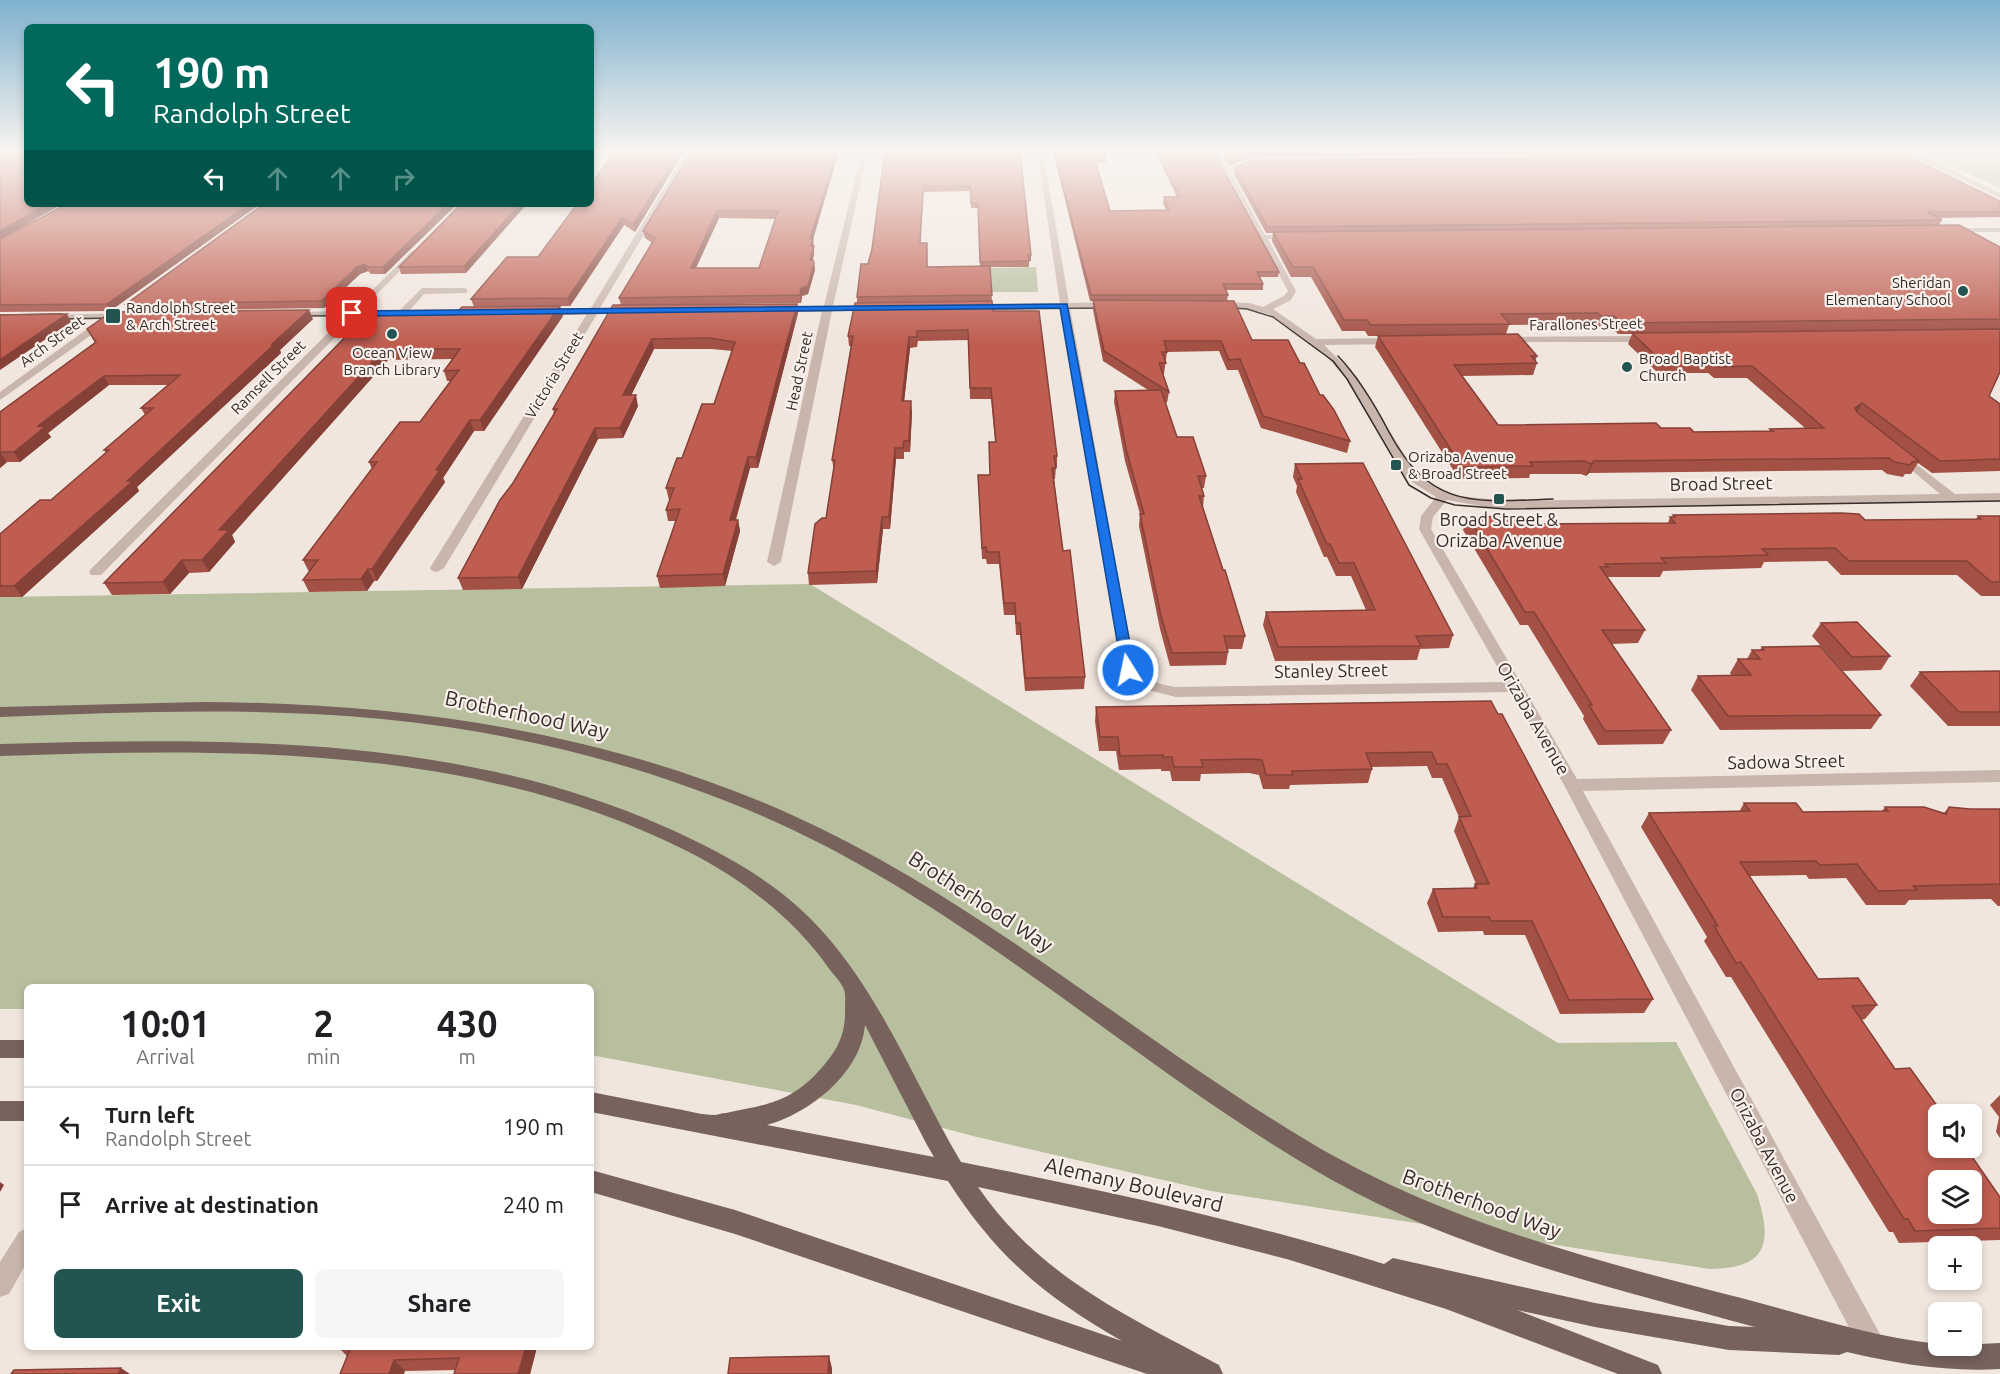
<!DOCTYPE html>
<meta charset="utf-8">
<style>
:root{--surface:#fff;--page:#f6f6f6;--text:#202124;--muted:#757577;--line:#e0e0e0;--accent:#225552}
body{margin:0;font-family:Ubuntu,sans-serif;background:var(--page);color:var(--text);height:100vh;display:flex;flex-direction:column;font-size:22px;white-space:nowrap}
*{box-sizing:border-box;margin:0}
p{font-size:20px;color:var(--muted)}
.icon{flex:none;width:33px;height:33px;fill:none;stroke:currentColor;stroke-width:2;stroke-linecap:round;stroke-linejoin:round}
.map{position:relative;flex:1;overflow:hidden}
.side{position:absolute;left:24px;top:984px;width:570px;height:366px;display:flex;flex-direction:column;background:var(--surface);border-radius:9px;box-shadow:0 3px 9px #0003}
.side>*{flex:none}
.hud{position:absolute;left:24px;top:24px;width:570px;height:183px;border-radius:9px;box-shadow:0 3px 9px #0003;background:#00695c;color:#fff;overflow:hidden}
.tools{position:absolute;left:1928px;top:1104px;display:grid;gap:12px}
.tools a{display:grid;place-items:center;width:54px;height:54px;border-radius:9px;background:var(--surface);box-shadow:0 3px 9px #0003;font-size:30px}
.pin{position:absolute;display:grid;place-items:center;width:51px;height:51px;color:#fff;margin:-26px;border-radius:12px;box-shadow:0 3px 9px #0006}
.me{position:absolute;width:66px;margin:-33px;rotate:350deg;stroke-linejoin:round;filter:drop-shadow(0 0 4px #0008)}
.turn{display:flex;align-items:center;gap:21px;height:126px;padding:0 30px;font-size:27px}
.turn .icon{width:78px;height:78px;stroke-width:2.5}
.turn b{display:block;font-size:42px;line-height:51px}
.lanes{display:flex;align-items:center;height:57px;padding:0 30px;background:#0003;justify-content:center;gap:30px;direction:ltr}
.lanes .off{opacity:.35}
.eta{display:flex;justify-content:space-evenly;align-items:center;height:102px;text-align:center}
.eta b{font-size:36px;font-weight:700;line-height:42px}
.primary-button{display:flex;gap:12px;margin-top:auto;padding:12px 30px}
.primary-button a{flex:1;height:69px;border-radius:9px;background:var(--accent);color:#fff;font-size:24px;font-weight:700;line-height:69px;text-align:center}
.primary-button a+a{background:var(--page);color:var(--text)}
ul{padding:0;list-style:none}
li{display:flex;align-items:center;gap:18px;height:78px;padding:0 30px;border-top:2px solid var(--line)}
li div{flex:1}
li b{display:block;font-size:22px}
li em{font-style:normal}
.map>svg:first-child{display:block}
.green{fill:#b8bf9f}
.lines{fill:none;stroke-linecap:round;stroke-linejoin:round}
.minor{fill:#c8b5ab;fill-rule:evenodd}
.major{fill:#77625c;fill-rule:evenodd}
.tram{stroke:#372c2a;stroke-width:1.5}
.wall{fill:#a35045;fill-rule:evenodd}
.shaded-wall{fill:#854138}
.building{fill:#be5d50;stroke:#854138;stroke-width:1.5;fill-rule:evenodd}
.route{fill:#1a73e8;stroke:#114b97;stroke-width:1.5}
.poi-dot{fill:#225552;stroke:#f9f0eb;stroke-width:2}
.labels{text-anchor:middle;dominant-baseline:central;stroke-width:4.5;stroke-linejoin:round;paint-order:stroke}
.far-poi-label{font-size:15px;fill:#372c2a;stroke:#f9f0eb;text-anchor:start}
.far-street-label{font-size:15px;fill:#372c2a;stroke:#f9f0eb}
.street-label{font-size:18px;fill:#372c2a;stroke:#f9f0eb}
.poi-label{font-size:18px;fill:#372c2a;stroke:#f9f0eb}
.near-street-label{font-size:21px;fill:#372c2a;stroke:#f9f0eb}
</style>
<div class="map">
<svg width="2000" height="1374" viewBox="0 0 2000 1374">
<rect width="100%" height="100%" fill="#f1e6de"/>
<path class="green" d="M1921 151H2000V188Z
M1036 267 1038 292H992L991 268Z
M810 584 1558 1043 1676 1042 1757 1194C1773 1244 1767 1268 1710 1269L1211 1191 973 1136 856 1105 591 1055V987H27V1009H0V597Z"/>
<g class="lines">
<path class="minor" d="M687 151H694L600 308H630L635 311 630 314H597L444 568 437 572 432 571 430 568 587 314H543L538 311 543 308H591Z
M862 151H868L833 306 873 305 878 308 873 311H832L781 562 774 566 767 562 822 311 777 312 772 309 777 306H824Z
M1037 151H1043L1069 303 1113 302 1118 305 1113 308H1070L1135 669C1147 680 1160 685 1176 687L1506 682 1419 529 1421 516 1436 497 1407 479 1349 381 1326 356 1269 314 1249 309 1215 308 1210 305 1215 302 1249 303 1263 307 1284 296 1288 291 1212 151H1218L1228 169C1241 162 1256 154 1269 160L1249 164 1231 173 1265 235 1292 234 1296 236 1292 238 1268 239 1296 291 1291 300 1273 309 1316 339 1397 338 1402 341 1397 344 1324 345 1357 377 1416 474 1430 484 1459 496 1509 501 1940 494 1895 456V452L1899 451 1955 494 2000 493V501L1545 508H1492L1447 500 1433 517 1431 529 1577 779 2000 770V782L1583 791 1881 1336 1885 1345 1881 1354 1872 1358 1863 1354 1564 785 1511 692 1176 697 1144 689 1123 673 1060 309 972 310 967 307 972 304 1060 303Z
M1903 151H1912L2000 193V198L1913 157H1887L1884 155 1905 153Z
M1946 228H2000V232H1946Z
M413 250 416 251V255L361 310H400L422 288H464L467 289V293L424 294 410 310 477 309 480 310V314L356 316 101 575H91L89 572 91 569 345 316 291 317 286 314 288 312 351 311Z
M126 313 131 316 129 318 108 319V323L0 400V392L101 319 48 320 45 319V315Z
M1505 337 1649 336 1654 339 1649 342H1502V338Z
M27 1228V1262L9 1294 0 1297V1262L19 1232Z"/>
<path class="major" d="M202 702C406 703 605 731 792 815 980 900 1135 1038 1311 1143 1444 1222 1596 1261 1745 1299 1809 1316 1872 1337 1938 1344V1346L2000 1343V1369C1947 1372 1898 1364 1847 1352L1839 1355 1729 1350 1595 1327 1517 1310 1658 1365 1662 1374H1618L1446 1309 1290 1260 1158 1226 978 1187C1039 1276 1127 1316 1219 1365L1223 1374H1147L735 1234 591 1192V1170L735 1210 1122 1341C1045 1297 996 1256 948 1181L591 1112V1092C620 1098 648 1103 677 1109 689 1111 702 1115 714 1115 718 1115 721 1113 726 1113 763 1105 787 1104 816 1074 835 1054 846 1037 845 1009 845 1003 846 995 844 990 842 983 834 975 830 970 794 918 742 879 687 851 473 744 233 748 0 756V744C224 738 453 734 663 826 722 852 780 883 823 932 883 999 916 1086 961 1162 1104 1190 1245 1221 1384 1264L1393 1258 1595 1303 1729 1326 1755 1327C1613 1288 1460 1252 1332 1180 1140 1071 980 915 778 823 654 767 518 732 382 719 255 707 127 712 0 717V707ZM865 1025 927 1145 934 1157 767 1125C810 1113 861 1073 865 1025Z
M0 1040H27V1058H0Z
M0 1101H27V1121H0Z"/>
<path class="tram" d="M1221 307 1247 309 1273 317 1333 361 1347 379 1409 485 1431 498 1455 505 1506 509 2000 501
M975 309 1110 308
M783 311 870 310
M546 314 624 313
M0 315 62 314
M294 316 471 315
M54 319 117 318
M1338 356C1359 378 1375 405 1389 432 1431 510 1474 502 1553 499"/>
</g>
<path class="wall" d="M0 151 27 204H62L9 234 67 204H260L110 311 0 312Z
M684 151 635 232 624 225 570 306 474 307 471 299 538 257Z
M692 151H839L813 239 814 254 813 260 815 270 808 294 802 296 801 303 674 305 797 304 798 313 758 468H750L736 520H738L740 531 725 586 660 588 657 576 676 521H668L666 510 670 500H669L666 488 682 458 714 404 732 351 712 349H654L631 395 638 406 623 438 598 439 522 589 463 590 458 578 554 414 553 409 621 305 619 298 652 243 645 238 643 231ZM719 218 776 219 759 268H696Z
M885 151H1020L1031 255V261H1029V267H990L992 301 857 303V297L872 249ZM970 191 971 208H978L980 266 927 267 920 243 924 192Z
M1053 151H1104L1106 158V163H1095L1110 211 1166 210 1163 203 1164 197H1177L1155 151H1213L1279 272 1278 277H1260L1263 284V290H1226L1228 295 1227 301 1252 340 1300 363 1320 395 1350 441 1347 453 1261 428 1238 370H1227L1219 351 1167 352 1164 374H1163L1169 392 1167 403 1165 401 1177 437 1206 476 1204 488H1202L1204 496 1203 507 1245 636 1242 649H1228V652L1226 665 1170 666 1160 629 1139 526 1140 514 1125 461 1114 402 1115 391 1148 390 1103 361 1093 310V301H1090Z
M1221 151H1718L1262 157 1245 159 1229 166Z
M1235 168 2000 201V217L1937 218 1942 220 1939 225 2000 247V373L1989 396 2000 404V471L1932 473 1918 463 1911 474H1905L1903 477 1887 474 1882 470 1589 473 1586 476 1581 474H1530L1529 478 1459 479 1375 347 1378 336H1368L1365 331H1342L1311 277H1291L1272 241 1273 233H1266L1234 174ZM1594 324 1597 327 1610 326 1618 334H1632L1628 344 1658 373H1708L1714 378H1747L1805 428 1770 429 1769 431 1694 432 1661 428 1498 425 1462 376 1533 375 1537 363 1535 362 1537 356 1506 334 1509 325Z
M264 204H457L385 274H371L368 271 360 274 324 308 130 311 126 304Z
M461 204 466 273 401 274 399 267Z
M993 311 1057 456V467H1056L1055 479H1054L1063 551 1085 677 1084 689 1025 691 1020 635H1016L1015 615H1004L999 564H987L986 559H982L978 475H990L989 442H995L991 399H970L969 340 918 341 917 347 910 348 904 401 912 412 910 452H904V459H896L890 529H883L877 583 809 585 808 573 826 518 834 470 832 460 851 346H849L848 336Z
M366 316H563L484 431H474L443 478 445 482 377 581H374L367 591 309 592 303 580 309 572 303 560 372 469 369 462 420 422 451 381H447L444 371 452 359 388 360 232 535 235 542 209 572 189 573 170 594 112 595 104 583Z
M313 319 280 350 281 353 137 487 139 491 22 597H0V534L51 500 106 453 104 450 145 415 141 408 168 385H109L48 433 51 437 20 462H7L0 468V412L95 343 87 329Z
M1295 464 1453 635 1449 648 1420 649 1417 660 1275 661 1263 625 1266 612 1366 610 1351 576H1336L1327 557H1324L1296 492 1297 486 1293 477Z
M1673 515 1865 520 1976 519 1978 516H2000V596H1981L1957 575H1841L1827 561 1764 562 1761 568 1663 571 1660 577H1607L1645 630 1638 643 1611 644 1671 730 1663 744 1598 745 1583 719 1584 716 1528 625H1520L1463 530 1468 517 1525 524 1668 523 1670 517H1673Z
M1821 623 1890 656 1881 670 1843 671 1812 636Z
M1762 647 1881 715 1871 729 1720 730 1691 690 1698 676H1732L1730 673 1738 659H1747L1752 650H1760Z
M2000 671V726H1948L1910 686 1920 672Z
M1491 701 1653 999 1644 1013 1560 1014 1525 935H1484L1483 931 1438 932 1427 903 1433 889 1473 888 1475 884H1476L1454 831 1459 817 1442 778H1432L1427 766 1372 767V769L1368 783 1290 785 1289 789H1263L1259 775 1249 773 1201 774 1200 781H1172L1170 771H1161V769L1119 770 1116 751H1099L1095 721 1096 707Z
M1744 803 1803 812 1882 811 1885 807 1944 813 1949 807 1970 809H2000V906H1998L1991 899 1909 900 1905 905H1866L1846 878 1809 879 1806 875 1750 876 1818 979 1877 1005 1865 1019 1861 1020 1895 1069 2000 1197V1240L1899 1243 1893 1232H1889L1731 977H1726L1704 941 1707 937 1641 827 1649 813 1739 812Z
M2000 1095V1138L1996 1132 1999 1117 1990 1105Z
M338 1347H537L530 1374H454L456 1370 405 1371 347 1356Z"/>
<path class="shaded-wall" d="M679 151H684L635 232 633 225Z
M837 151H839L813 239 814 254 810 267V239Z
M1263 152 1262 157 1245 159 1229 166 1230 161 1245 154Z
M48 204H62L0 239V231Z
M249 204H260L110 311 107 304Z
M448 204H457L385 274 383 267Z
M520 204H527L466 273 464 266Z
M717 211 719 218 692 276 691 268Z
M622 218 624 225 570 306 568 298Z
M814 263 815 270 808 294 802 296 801 303 800 295 801 288Z
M365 264 368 271 360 274 324 308 321 301 357 267Z
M797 304 798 313 758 468 756 457Z
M560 306 563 316 484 431 480 420Z
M309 310 313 319 280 350 281 353 137 487 139 491 22 597 14 586Z
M67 314 71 322 0 370V360Z
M909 337 910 348 903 412 902 401Z
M652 339 654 349 626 406 623 395Z
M384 349 388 360 232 535 235 542 209 572 202 560 219 530Z
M104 376 109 385 48 433 51 437 20 462 14 452 38 426Z
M636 395 638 406 623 438 620 428Z
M911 401 912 412 910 452 909 441Z
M1862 403 1856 415 1855 408Z
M470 420 474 431 443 478 445 482 377 581 372 569Z
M595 428 598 439 522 589 518 577Z
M895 448 896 459 890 529 889 517Z
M0 452 7 462 0 468Z
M748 457 750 468 732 531 730 520Z
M1594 461 1589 473 1586 476 1591 464Z
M882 517 883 529 877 583 876 571Z
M738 520 740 531 725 586 723 574Z
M182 560 189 573 170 594 163 582Z
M368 569 374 581 367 591 361 579Z
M0 1182 4 1185 0 1192Z
M526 1347H537L530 1374H518Z
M829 1356 832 1368V1374H828Z
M394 1360 405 1371 404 1374H389Z
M121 1368 130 1374H118Z"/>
<path class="building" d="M0 151H27V204H48L0 231Z
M615 151H679L633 225 622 218 568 298 471 299 507 257H538L577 204H591V185Z
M692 151H837L810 239H813L811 246H814L810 260H813L814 263 808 286 801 288 800 295 619 298 655 238 643 231ZM717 211H778L759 268H691Z
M885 151H1020L1031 255H1028L1029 261 980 262 978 203H971L970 186H923L920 243H927V267L990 266 992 295 857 297 861 264H868L872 249Z
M1054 151H1104L1106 158H1094L1110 211 1169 210 1164 197H1180L1157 151H1213L1279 272H1257L1263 284H1223L1228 295H1091Z
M1224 151H1322L1263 152 1245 154 1230 161Z
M1903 154 2000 201V212H1927L1942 220 1267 227 1235 168 1249 161 1263 160Z
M67 204H249L107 304 0 305V239Z
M264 204H448L383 267H368L365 264 357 267 321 301 126 304Z
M461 204H520L464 266 399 267Z
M1959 225 2000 247V319L1622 323 1614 316H1601L1598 313 1501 314 1510 324 1371 325 1367 320H1344L1313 267H1293L1273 232Z
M1093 300 1234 301 1252 340H1288L1300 363H1304L1320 395H1323L1334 410 1350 441 1263 416 1240 359 1229 360 1221 341H1164L1167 352H1162L1166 363H1159L1169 392 1104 351Z
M992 301 993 311H1039L1057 456H1054L1056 468H1052L1063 551 1070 550 1085 677 1025 678 1020 623H1016L1015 603H1004L999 552H987L986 547 982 548 978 475H990L989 442H996L991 388H970L968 330 917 331V337H909L902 401H911L909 441H904L903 448H895L889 517H882L876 571 808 573 815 524 822 518H826L835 460H832L853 336H848L855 303Z
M797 304 756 457H748L730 520H738L723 574 657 576 680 509 666 510 674 488H666L677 458H682L702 404H714L735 342 710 338 652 339 623 395H636L620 428H595L518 577 458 578 500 500 513 483 557 409H553L613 305Z
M560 306 480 420H470L436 470H440L372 569H368L361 579 303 580 318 560H303L377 462H369L400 422H420L459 370 444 371 460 349H384L219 530H229L202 560H182L163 582 104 583 366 316 454 315 462 307Z
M309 310 271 345 276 343 127 481H133L14 586H0V534L40 500H51L109 450H104L153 408H141L180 375 104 376 38 426 45 427 14 452H0V412L96 342 87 329 111 312Z
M67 314 0 360V315Z
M2000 329V372L1989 396 2000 404V459L1940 461 1862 403 1855 408 1857 412 1919 461 1912 462 1910 465 1894 462 1889 458 1594 461 1591 464 1585 461 1530 462 1533 466 1462 467 1378 336 1518 334 1537 356H1531L1537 363 1454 365 1498 425 1656 423 1661 428H1690L1694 432 1773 431 1770 429 1824 428 1752 366 1719 367 1713 361 1662 362 1632 333Z
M1161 390 1177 437H1193L1206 476H1198L1204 496H1199L1223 570H1225L1245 636H1224L1228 652 1172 653 1161 616 1140 514H1144L1126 449 1115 391Z
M1363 463 1453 635 1416 636 1421 646 1278 647 1266 612 1375 610 1354 563H1339L1330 544H1327L1298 479H1302L1295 464Z
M1841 513 1859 514 1865 520 1981 519 1978 516H2000V582H1991L1967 561H1849L1835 548 1762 549 1768 555 1661 558 1666 563 1605 564 1608 567H1600L1645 630H1602L1671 730 1605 731 1589 705H1592L1534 612H1525L1468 517 1520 516 1525 524 1675 523 1670 517H1675L1673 515Z
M1857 622 1890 656 1852 657 1821 623Z
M1820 646 1881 715 1728 716 1698 676 1751 675 1738 659H1760L1752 650H1764L1762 647Z
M2000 671V712H1959L1920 672Z
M1491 701 1498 714H1502L1524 755 1653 999 1569 1000 1532 921H1491L1489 917H1443L1433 889 1477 888 1475 884H1489L1459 817 1471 816 1447 764H1437L1432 752 1366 753 1372 769 1292 771 1293 775H1266L1262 760 1252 759 1201 760 1203 767H1174L1172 757H1163V755L1120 756 1118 737H1100L1096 707Z
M1744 803H1796L1803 812 1888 811 1885 807H1924L1946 814 1949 807 1970 809H2000V884L1913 886 1917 890 1878 891 1857 864 1820 865 1816 861 1740 862 1818 979 1858 978 1877 1005 1852 1006 1895 1069 1910 1068 1943 1114H1938V1148H1966L2000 1197V1228L1915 1231 1908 1219H1904L1741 962 1736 963 1714 926H1718L1649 813 1750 811ZM1938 1180H1971V1214H1938Z
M351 1347H526L518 1374H454L459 1358 394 1360 389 1374H340Z
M829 1356 828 1374H728L730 1358Z
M121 1368 118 1374H11L14 1370Z"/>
<linearGradient id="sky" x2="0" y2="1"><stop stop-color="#7eb1ce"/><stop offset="0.44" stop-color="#f9f4f0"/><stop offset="1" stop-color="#f9f4f0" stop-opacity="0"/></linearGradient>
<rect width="2000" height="344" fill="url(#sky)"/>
<path class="route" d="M1067 304 1135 670 1128 674 1122 670 1060 308 352 316 348 313 352 311Z"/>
<g class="poi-dot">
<circle cx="1963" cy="291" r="6"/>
<rect x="105" y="308" width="16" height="16" rx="3"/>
<circle cx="392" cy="334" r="6"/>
<circle cx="1627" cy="367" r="6"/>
<rect x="1390" y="459" width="12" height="12" rx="3"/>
<rect x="1493" y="493" width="12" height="12" rx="3"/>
</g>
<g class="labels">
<g class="far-poi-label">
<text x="1951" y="282" text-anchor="end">Sheridan<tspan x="1951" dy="17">Elementary School</tspan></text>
<text x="126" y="307">Randolph Street<tspan x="126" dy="17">&amp; Arch Street</tspan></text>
<text x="392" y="352" text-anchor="middle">Ocean View<tspan x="392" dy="17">Branch Library</tspan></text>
<text x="1639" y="358">Broad Baptist<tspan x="1639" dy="17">Church</tspan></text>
<text x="1408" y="456">Orizaba Avenue<tspan x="1408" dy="17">&amp; Broad Street</tspan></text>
</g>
<g class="far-street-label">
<text transform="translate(1586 324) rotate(-1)">Farallones Street</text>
<text transform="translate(52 341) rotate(-36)">Arch Street</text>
<text transform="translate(799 371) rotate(-78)">Head Street</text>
<text transform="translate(554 375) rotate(-59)">Victoria Street</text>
<text transform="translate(268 377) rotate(-45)">Ramsell Street</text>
</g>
<g class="street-label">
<text transform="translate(1721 483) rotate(-1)">Broad Street</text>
<text transform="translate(1331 670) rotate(-1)">Stanley Street</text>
<text transform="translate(1534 718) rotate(60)">Orizaba Avenue</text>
<text transform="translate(1786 761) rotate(-1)">Sadowa Street</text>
<text transform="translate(1765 1145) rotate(62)">Orizaba Avenue</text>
</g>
<g class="poi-label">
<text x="1499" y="519">Broad Street &amp;<tspan x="1499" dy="21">Orizaba Avenue</tspan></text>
</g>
<g class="near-street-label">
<text transform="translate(527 714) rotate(12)">Brotherhood Way</text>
<text transform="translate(981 901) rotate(33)">Brotherhood Way</text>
<text transform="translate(1134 1184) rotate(13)">Alemany Boulevard</text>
<text transform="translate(1482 1203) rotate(20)">Brotherhood Way</text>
</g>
</g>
</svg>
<div class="tools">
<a><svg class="icon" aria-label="sound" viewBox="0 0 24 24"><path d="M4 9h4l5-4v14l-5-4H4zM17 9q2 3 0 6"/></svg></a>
<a><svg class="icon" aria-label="layers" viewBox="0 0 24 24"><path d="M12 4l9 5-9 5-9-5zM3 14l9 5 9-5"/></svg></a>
<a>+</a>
<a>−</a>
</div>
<div class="pin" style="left:352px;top:313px;background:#d93025"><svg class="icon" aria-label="arrive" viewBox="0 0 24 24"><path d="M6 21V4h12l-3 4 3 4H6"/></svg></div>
<svg class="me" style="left:1128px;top:670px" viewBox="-20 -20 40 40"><circle r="17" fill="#1a73e8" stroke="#fff" stroke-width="3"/><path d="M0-11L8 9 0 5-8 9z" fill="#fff"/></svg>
<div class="hud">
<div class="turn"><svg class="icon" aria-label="left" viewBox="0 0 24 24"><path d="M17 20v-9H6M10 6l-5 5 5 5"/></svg><div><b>190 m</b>Randolph Street</div></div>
<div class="lanes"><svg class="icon" aria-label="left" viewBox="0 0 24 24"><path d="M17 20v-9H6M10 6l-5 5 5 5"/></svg><svg class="icon off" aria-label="ahead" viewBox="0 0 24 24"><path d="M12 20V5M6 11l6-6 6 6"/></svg><svg class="icon off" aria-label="ahead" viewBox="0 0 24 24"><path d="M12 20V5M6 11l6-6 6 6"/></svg><svg class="icon off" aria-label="right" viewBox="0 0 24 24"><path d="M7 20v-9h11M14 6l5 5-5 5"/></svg></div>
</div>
<section class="side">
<div class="eta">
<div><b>10:01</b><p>Arrival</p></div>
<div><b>2</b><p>min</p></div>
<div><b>430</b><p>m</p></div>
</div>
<ul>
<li><svg class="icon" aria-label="left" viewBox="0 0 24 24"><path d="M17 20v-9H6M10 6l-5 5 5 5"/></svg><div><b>Turn left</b><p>Randolph Street</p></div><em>190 m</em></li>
<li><svg class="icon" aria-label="arrive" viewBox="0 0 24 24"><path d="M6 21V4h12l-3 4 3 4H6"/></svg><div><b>Arrive at destination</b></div><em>240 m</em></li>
</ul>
<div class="primary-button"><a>Exit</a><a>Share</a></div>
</section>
</div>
